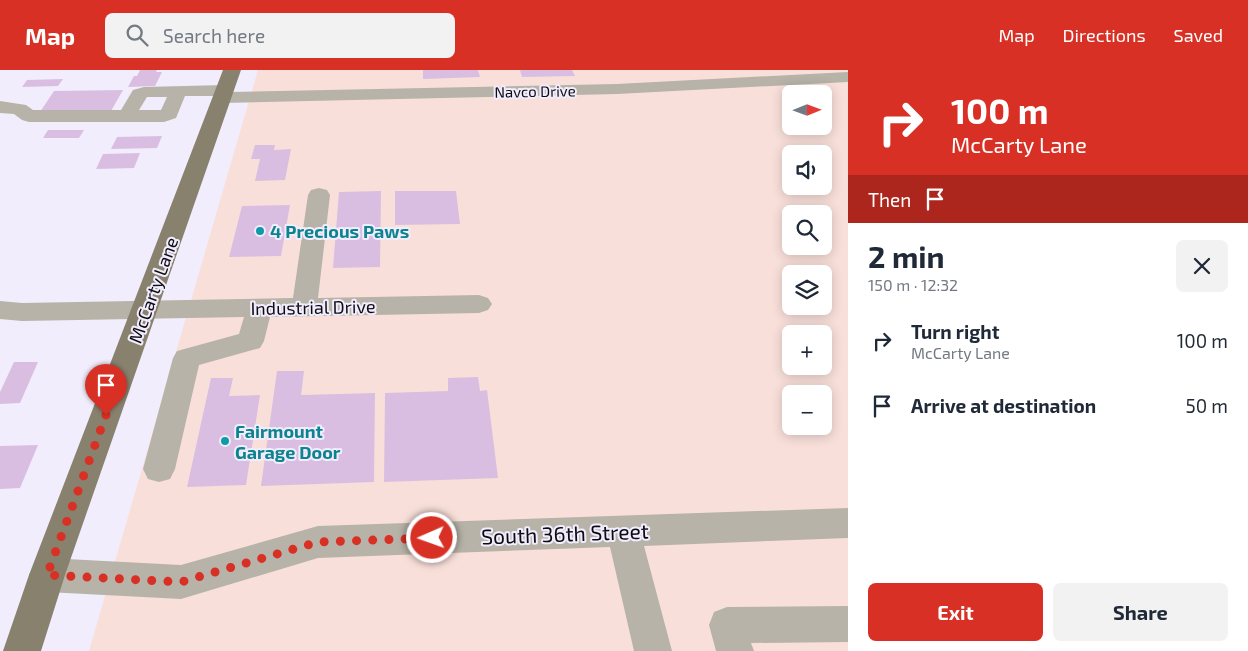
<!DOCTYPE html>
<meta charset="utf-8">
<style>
:root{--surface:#fff;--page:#f2f2f3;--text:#1f2937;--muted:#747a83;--accent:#d93025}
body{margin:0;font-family:"Exo 2",sans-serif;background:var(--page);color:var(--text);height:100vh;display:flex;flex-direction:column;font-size:19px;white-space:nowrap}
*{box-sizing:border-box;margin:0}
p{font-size:16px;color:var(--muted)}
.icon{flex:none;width:28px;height:28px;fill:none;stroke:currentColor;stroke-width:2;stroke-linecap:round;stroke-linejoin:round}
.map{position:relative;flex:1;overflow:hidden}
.side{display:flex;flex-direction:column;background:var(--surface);width:400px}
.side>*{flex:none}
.top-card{background:#d93025;color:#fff;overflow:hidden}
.needle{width:32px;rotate:89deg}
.tools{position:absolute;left:782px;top:15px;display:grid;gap:10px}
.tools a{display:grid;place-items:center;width:50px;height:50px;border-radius:8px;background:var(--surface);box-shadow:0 2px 12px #0003;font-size:25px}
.pin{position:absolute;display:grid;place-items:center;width:42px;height:42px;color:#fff;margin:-51px -21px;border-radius:50% 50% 50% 0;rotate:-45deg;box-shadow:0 0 5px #0007}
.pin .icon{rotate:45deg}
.me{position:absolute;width:55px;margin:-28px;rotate:268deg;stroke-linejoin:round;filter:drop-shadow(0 0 4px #0008)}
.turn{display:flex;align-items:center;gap:18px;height:105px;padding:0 20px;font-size:22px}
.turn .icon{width:65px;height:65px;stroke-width:2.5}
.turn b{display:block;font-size:35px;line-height:42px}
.then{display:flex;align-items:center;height:48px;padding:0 20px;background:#0003;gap:10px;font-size:19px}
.round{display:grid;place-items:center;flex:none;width:52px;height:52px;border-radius:8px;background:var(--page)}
.summary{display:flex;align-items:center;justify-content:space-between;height:85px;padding:0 20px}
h1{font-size:30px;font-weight:700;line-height:38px}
.action{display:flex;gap:10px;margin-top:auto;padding:10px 20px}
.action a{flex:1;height:58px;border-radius:8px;background:var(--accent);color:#fff;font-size:20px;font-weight:700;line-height:58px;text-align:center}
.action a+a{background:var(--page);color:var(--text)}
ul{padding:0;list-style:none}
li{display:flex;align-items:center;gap:15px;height:65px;padding:0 20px}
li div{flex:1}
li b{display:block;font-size:19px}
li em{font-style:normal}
header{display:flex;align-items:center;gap:30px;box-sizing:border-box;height:70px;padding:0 25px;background:var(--accent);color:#fff}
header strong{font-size:24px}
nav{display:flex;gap:28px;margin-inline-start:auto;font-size:18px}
.search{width:350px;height:45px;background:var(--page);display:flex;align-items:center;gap:12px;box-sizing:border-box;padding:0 18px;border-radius:8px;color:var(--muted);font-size:19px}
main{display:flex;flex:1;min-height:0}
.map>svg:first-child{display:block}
.industrial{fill:#f9dfda;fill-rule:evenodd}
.building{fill:#dabee1}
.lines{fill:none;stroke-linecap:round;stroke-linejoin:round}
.minor{fill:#b7b3a8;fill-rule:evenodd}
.major{fill:#88816d;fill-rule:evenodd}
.route{stroke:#d93025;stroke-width:9;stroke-dasharray:0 16.2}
.culture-dot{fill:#0f9aa8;stroke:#f1edfc;stroke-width:2}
.labels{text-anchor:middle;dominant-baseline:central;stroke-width:4;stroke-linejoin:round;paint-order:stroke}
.far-street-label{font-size:15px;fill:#0d0a12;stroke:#f1edfc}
.culture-label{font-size:18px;font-weight:bold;fill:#0d838f;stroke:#f1edfc;text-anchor:start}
.street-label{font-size:18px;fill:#0d0a12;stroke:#f1edfc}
.near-street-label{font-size:21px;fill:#0d0a12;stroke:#f1edfc}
</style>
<header>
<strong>Map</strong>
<div class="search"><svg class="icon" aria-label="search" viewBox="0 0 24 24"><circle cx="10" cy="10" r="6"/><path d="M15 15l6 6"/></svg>Search here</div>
<nav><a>Map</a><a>Directions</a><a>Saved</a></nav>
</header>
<main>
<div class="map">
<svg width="848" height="581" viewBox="0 0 848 581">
<rect width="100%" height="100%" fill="#f1edfc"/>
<path class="industrial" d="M258 0H848V581H89ZM791 24H824V56H791ZM791 84H824V116H791ZM791 144H824V176H791ZM791 204H824V236H791ZM791 264H824V296H791ZM791 324H824V356H791Z"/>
<path class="building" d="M140 0H157L156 2H162L155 16 128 17 134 6H137Z
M423 0H478L480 7 423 9Z
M520 0H572L575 6 522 7Z
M63 9 58 16 22 17 27 10Z
M123 20 111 41 40 42 54 21Z
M48 60H84L79 68H43Z
M162 66 157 78 111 79 117 67Z
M255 75H275L274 80 291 79 285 110 255 111 260 89H251Z
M140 83 134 98 96 99 103 84Z
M381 121 380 197 333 198 339 122Z
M395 121H456L460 154 395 155Z
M290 135 281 186 229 187 242 136Z
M14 292H38L20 333 0 334V322Z
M277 301H304L301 325 375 323 374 412 261 416Z
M478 307 480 321 487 320 498 408 384 412 385 323 448 321V308Z
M211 308H233L229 326 260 325 246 415 187 417Z
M38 375 20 418 0 419V376Z"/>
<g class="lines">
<path class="minor" d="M848 2V12L617 24 222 33 216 32 213 28 214 26H185L176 48 164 52H29L22 50 14 44 0 43V31L26 35 33 40H121L133 20 144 17 225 15 231 16 234 20 232 22 617 14ZM147 27H167L161 40H139Z
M319 118 327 120 330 125 318 228 479 225 488 228 492 234 488 240 479 243 270 247 264 271 260 278 199 295 175 399 170 409 159 412 148 409 143 399 173 288 177 281 239 264 244 247 22 251 0 249V231L22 233 293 228 308 125 311 120Z
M848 438V468L644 476 672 581H634L610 477 318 488 181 529 47 522 35 517 29 505 35 493 47 488 181 495 318 456Z
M848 536V572L751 573 754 581H716L709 555 714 542 727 537Z"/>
<path class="major" d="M223 0H241L65 505 41 581H3L29 505Z"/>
</g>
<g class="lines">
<path class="route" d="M106 345 47 505 181 512 318 472 432 468"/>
</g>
<g class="culture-dot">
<circle cx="260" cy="161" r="5"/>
<circle cx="225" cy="371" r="5"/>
</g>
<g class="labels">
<g class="far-street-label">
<text transform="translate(535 21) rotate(-1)">Navco Drive</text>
</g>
<g class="culture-label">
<text x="270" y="161">4 Precious Paws</text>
<text x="235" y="361">Fairmount<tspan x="235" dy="21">Garage Door</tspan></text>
</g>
<g class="street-label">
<text transform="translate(153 220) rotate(-70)">McCarty Lane</text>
<text transform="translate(313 237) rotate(-1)">Industrial Drive</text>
</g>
<g class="near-street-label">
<text transform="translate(565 463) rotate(-2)">South 36th Street</text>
</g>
</g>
</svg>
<div class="tools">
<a><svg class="needle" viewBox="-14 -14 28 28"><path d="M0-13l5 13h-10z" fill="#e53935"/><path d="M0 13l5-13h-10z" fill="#747a83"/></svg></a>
<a><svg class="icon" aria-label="sound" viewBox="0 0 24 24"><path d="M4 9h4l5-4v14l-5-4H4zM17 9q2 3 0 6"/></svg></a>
<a><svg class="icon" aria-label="search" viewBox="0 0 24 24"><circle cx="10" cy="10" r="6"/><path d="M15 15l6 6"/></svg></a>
<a><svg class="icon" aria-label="layers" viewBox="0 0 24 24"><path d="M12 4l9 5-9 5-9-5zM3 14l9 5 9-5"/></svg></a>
<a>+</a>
<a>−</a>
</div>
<div class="pin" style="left:106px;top:345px;background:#d93025"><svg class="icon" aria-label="arrive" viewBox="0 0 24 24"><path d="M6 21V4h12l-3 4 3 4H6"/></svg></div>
<svg class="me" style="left:432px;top:468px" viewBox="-20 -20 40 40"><circle r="17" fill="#d93025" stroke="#fff" stroke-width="3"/><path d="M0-11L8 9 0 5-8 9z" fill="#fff"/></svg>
</div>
<section class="side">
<div class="top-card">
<div class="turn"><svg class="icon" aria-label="right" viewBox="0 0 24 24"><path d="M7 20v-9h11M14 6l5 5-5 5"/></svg><div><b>100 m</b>McCarty Lane</div></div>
<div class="then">Then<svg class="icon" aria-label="arrive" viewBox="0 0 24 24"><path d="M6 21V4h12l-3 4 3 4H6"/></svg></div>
</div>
<div class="summary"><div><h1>2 min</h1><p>150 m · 12:32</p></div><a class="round"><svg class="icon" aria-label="close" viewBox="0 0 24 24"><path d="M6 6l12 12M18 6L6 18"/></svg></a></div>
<ul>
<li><svg class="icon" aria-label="right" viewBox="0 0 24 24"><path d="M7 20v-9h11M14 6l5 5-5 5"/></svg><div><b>Turn right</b><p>McCarty Lane</p></div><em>100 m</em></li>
<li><svg class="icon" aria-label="arrive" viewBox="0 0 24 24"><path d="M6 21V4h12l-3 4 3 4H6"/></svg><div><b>Arrive at destination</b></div><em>50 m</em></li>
</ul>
<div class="action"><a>Exit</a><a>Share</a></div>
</section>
</main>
